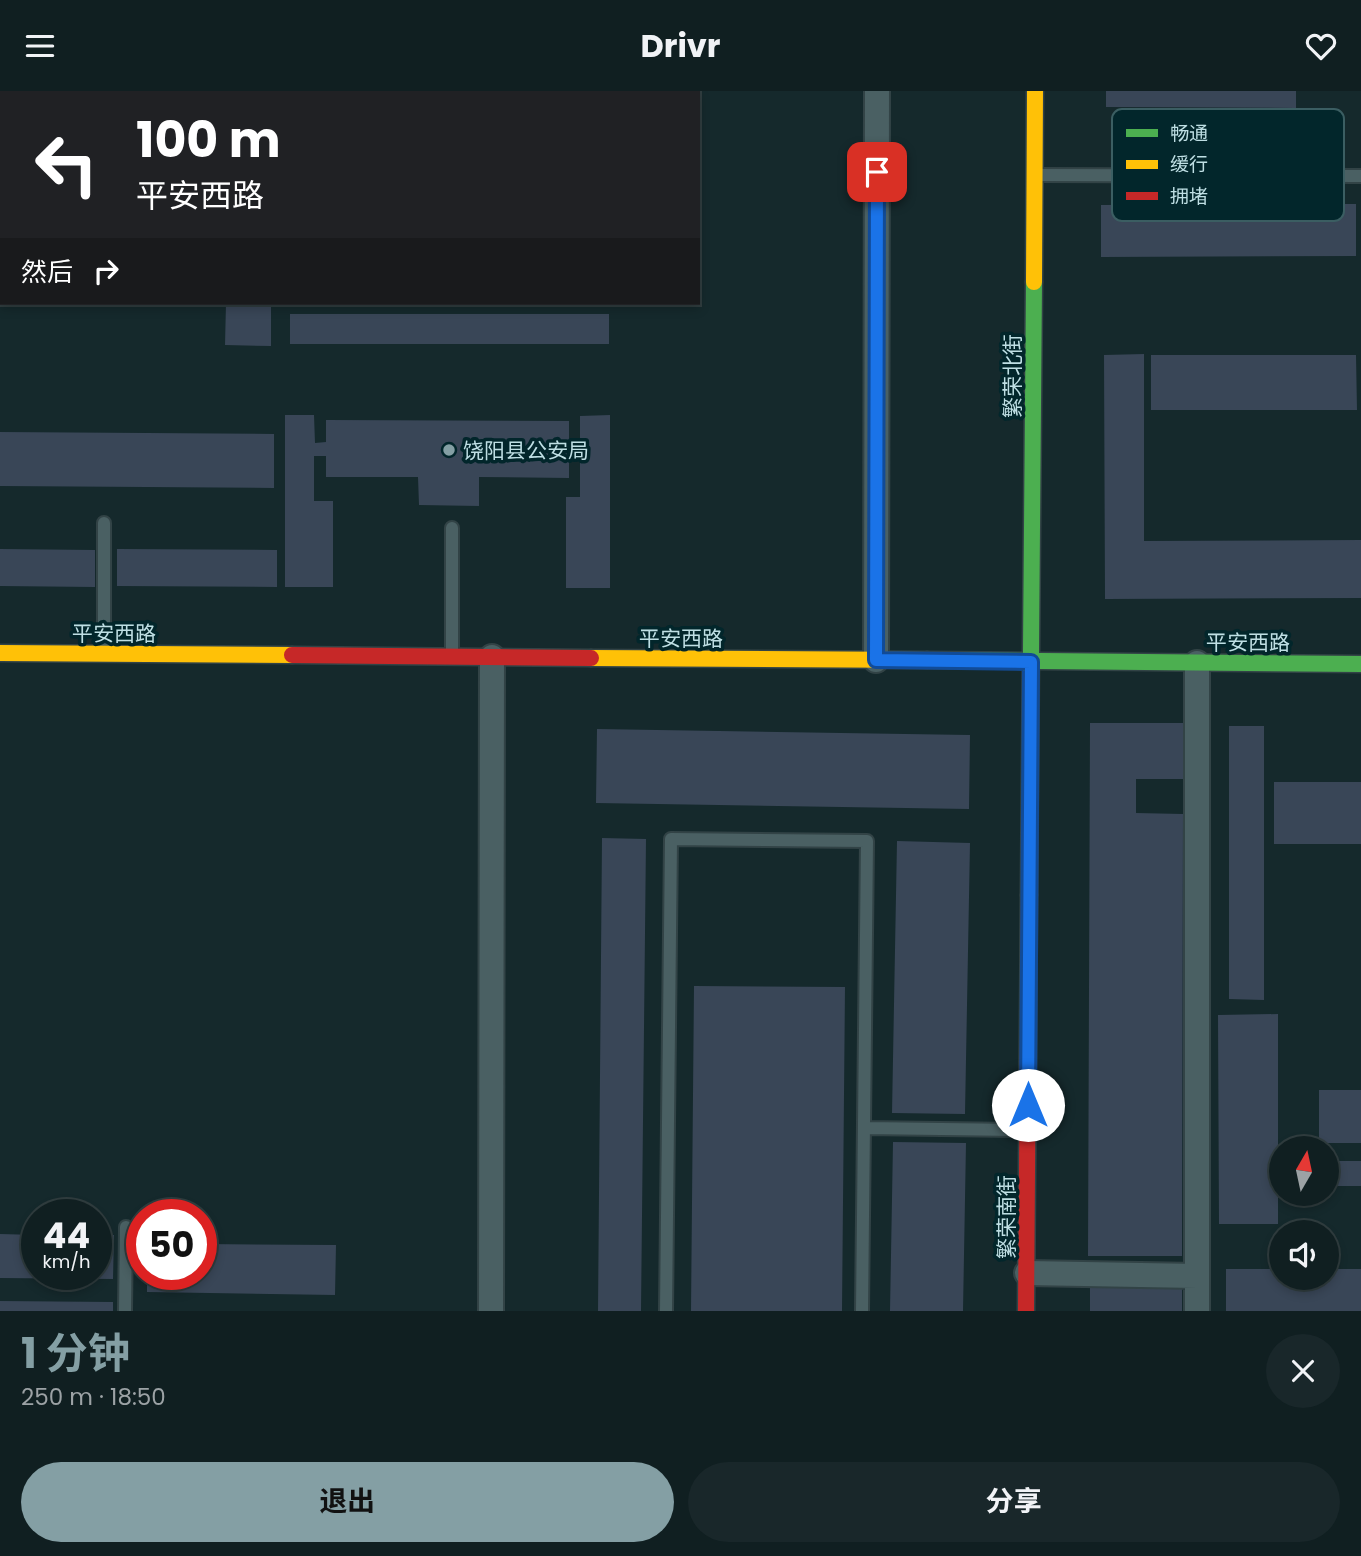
<!DOCTYPE html>
<html lang="zh">
<meta charset="utf-8">
<style>
:root{--surface:#101f21;--page:#19272a;--text:#f1f3f6;--muted:#9ca2a5;--line:#303d3f;--accent:#849fa4}
body{margin:0;font-family:Poppins,"Noto Sans SC",sans-serif;background:var(--page);color:var(--text);height:100vh;display:flex;flex-direction:column;font-size:26px;white-space:nowrap}
*{box-sizing:border-box;margin:0}
p{font-size:23px;color:var(--muted)}
.icon{flex:none;width:38px;height:38px;fill:none;stroke:currentColor;stroke-width:2;stroke-linecap:round;stroke-linejoin:round}
.map{position:relative;height:1220px;overflow:hidden}
.sheet{display:flex;flex-direction:column;background:var(--surface);flex:1}
.sheet>*{flex:none}
.top-card{position:absolute;left:0px;top:0px;width:700px;height:214px;box-shadow:0 4px 10px #0003,0 0 0 2px var(--line);background:#202124;color:#fff;overflow:hidden}
.needle{width:46px;rotate:9deg}
.buttons{position:absolute;left:1269px;top:1045px;display:grid;gap:14px}
.buttons a{display:grid;place-items:center;width:70px;height:70px;border-radius:50%;background:var(--surface);box-shadow:0 4px 10px #0003,0 0 0 2px var(--line);font-size:35px}
.speed{position:absolute;left:21px;top:1108px;display:flex;gap:14px;font-size:35px;font-weight:700;text-align:center}
.speed>*{display:grid;place-content:center;width:91px;height:91px;border-radius:50%;background:var(--surface);box-shadow:0 4px 10px #0003,0 0 0 2px var(--line);line-height:1}
.speed small{font-size:18px;font-weight:400}
.speed .limit{border:10px solid #d22;background:#fff;color:#111}
.pin{position:absolute;display:grid;place-items:center;width:60px;height:60px;color:#fff;margin:-30px;border-radius:14px;box-shadow:0 4px 10px #0006}
.me{position:absolute;width:77px;margin:-38px;rotate:0deg;stroke-linejoin:round;filter:drop-shadow(0 0 5px #0008)}
.turn{display:flex;align-items:center;gap:24px;height:147px;padding:0 21px;font-size:32px}
.turn .icon{width:91px;height:91px;stroke-width:2.5}
.turn b{display:block;font-size:49px;line-height:60px}
.then{display:flex;align-items:center;height:66px;padding:0 21px;background:#0003;gap:14px;font-size:26px}
.round{display:grid;place-items:center;flex:none;width:74px;height:74px;border-radius:37px;background:var(--page)}
.summary{display:flex;align-items:center;justify-content:space-between;height:119px;padding:0 21px}
h1{font-size:42px;font-weight:700;line-height:52px;color:var(--accent)}
.primary-button{display:flex;gap:14px;margin-top:auto;padding:14px 21px}
.primary-button a{flex:1;height:80px;border-radius:42px;background:var(--accent);color:#111;font-size:28px;font-weight:700;line-height:80px;text-align:center}
.primary-button a+a{background:var(--page);color:var(--text)}
header{display:flex;justify-content:space-between;align-items:center;height:91px;padding:0 21px;background:var(--surface);font-size:32px;font-weight:700}
.map>svg:first-child{display:block}
.building{fill:#394657}
.lines{fill:none;stroke-linecap:round;stroke-linejoin:round}
.lane-casing{stroke:#324346;stroke-width:16}
.street-casing{stroke:#324346;stroke-width:28}
.fast-casing{stroke:#324346;stroke-width:19}
.slow-casing{stroke:#324346;stroke-width:19}
.jam-casing{stroke:#324346;stroke-width:19}
.lane{stroke:#4a6063;stroke-width:12}
.street{stroke:#4a6063;stroke-width:24}
.fast{stroke:#4caf50;stroke-width:16}
.slow{stroke:#ffc107;stroke-width:16}
.jam{stroke:#c62828;stroke-width:16}
.route-casing{stroke:#114b97;stroke-width:18}
.route{stroke:#1a73e8;stroke-width:12}
.poi-dot{fill:#849fa4;stroke:#02262b;stroke-width:2.5}
.labels{text-anchor:middle;dominant-baseline:central;stroke-width:7;stroke-linejoin:round;paint-order:stroke}
.street-label{font-size:21px;fill:#bfdfe4;stroke:#02262b}
.poi-label{font-size:21px;fill:#bfdfe4;stroke:#02262b;text-anchor:start}
.key{fill:#02262b;stroke:#3b5e62;stroke-width:2}
.key-label{font-size:19px;fill:#bfdfe4}
</style>
<header><svg class="icon" aria-label="menu" viewBox="0 0 24 24"><path d="M4 6h16M4 12h16M4 18h16"/></svg>Drivr<svg class="icon" aria-label="heart" viewBox="0 0 24 24"><path d="M12 20l-8-8c-3-5 5-10 8-4 3-6 11-1 8 4z"/></svg></header>
<div class="map">
<svg width="1361" height="1220" viewBox="0 0 1361 1220">
<rect width="100%" height="100%" fill="#15292c"/>
<path class="building" d="M1106 0H1296V17L1106 16Z
M1356 113V165L1101 166V114Z
M226 212H271V255L225 254Z
M290 223H609V253H290Z
M1144 263V450L1361 449V507L1105 508 1104 264Z
M1151 264H1356L1357 319H1151Z
M285 324H314L315 352 326 351V329L569 330V352H580V325L610 324V497H566V406H580V366H569V387L479 386V415L419 414 418 386H326V365H314V410H333V496H285Z
M0 341 274 343V397L0 395Z
M0 458 95 459V496L0 495Z
M117 458 277 459V496L117 495Z
M1090 632H1184V688H1136V722L1183 723 1182 1165H1088Z
M1229 635H1264V909L1229 908Z
M597 638 970 644 969 718 596 712Z
M1274 691H1361V753H1274Z
M602 747 646 748 641 1220H598Z
M897 750 970 752 965 1023 892 1022Z
M694 895 845 896 842 1220H691Z
M1278 923V1133H1219L1218 924Z
M1319 999H1361V1052H1319Z
M893 1051 966 1052 963 1220H890Z
M1326 1070H1361V1095H1326Z
M0 1143 37 1144V1183H96V1144H114L113 1188 0 1187Z
M201 1153 336 1154 335 1204 147 1201V1183H201Z
M1226 1178H1281V1186H1326V1178H1361V1220H1226Z
M1090 1196 1182 1197V1220H1090Z
M0 1210 113 1211V1220H0Z"/>
<g class="lines">
<defs>
<path id="lane" d="M1035 84 1361 85
M104 561V432
M452 563V437
M864 1037 1025 1039
M125 1220 126 1136
M666 1220 671 748 867 750 862 1220"/>
<path id="street" d="M876 569 877 0
M1027 1182 1197 1185
M491 1220 492 566
M1197 1220V572"/>
<path id="fast" d="M927 569 1361 573
M1029 804 1034 191"/>
<path id="slow" d="M1034 191 1035 0
M0 562 292 564
M591 567 927 569"/>
<path id="jam" d="M292 564 591 567
M1026 1220 1029 804"/>
</defs>
<use href="#lane" class="lane-casing"/>
<use href="#street" class="street-casing"/>
<use href="#fast" class="fast-casing"/>
<use href="#slow" class="slow-casing"/>
<use href="#jam" class="jam-casing"/>
<use href="#lane" class="lane"/>
<use href="#street" class="street"/>
<use href="#fast" class="fast"/>
<use href="#slow" class="slow"/>
<use href="#jam" class="jam"/>
</g>
<g class="lines">
<defs>
<path id="route" d="M877 81 876 569 1031 571 1028 1014"/>
</defs>
<use href="#route" class="route-casing"/>
<use href="#route" class="route"/>
</g>
<circle class="poi-dot" cx="449" cy="359" r="7"/>
<g class="labels">
<g class="street-label">
<text transform="translate(1012 285) rotate(-90)">繁荣北街</text>
<text x="114" y="542">平安西路</text>
<text x="681" y="547">平安西路</text>
<text x="1248" y="551">平安西路</text>
<text transform="translate(1006 1126) rotate(-90)">繁荣南街</text>
</g>
<g class="poi-label">
<text x="463" y="359">饶阳县公安局</text>
</g>
</g>
<rect x="1112" y="18" width="232" height="112" rx="10" class="key"/>
<rect x="1126" y="38" width="32" height="8" fill="#4caf50"/>
<rect x="1126" y="69" width="32" height="9" fill="#ffc107"/>
<rect x="1126" y="101" width="32" height="8" fill="#c62828"/>
<g class="key-label">
<text x="1170" y="49">畅通</text>
<text x="1170" y="80">缓行</text>
<text x="1170" y="112">拥堵</text>
</g>
</svg>
<div class="buttons">
<a><svg class="needle" viewBox="-14 -14 28 28"><path d="M0-13l5 13h-10z" fill="#e53935"/><path d="M0 13l5-13h-10z" fill="#9ca2a5"/></svg></a>
<a><svg class="icon" aria-label="sound" viewBox="0 0 24 24"><path d="M4 9h4l5-4v14l-5-4H4zM17 9q2 3 0 6"/></svg></a>
</div>
<div class="speed"><div>44<small>km/h</small></div><div class="limit">50</div></div>
<div class="pin" style="left:877px;top:81px;background:#d93025"><svg class="icon" aria-label="arrive" viewBox="0 0 24 24"><path d="M6 21V4h12l-3 4 3 4H6"/></svg></div>
<svg class="me" style="left:1028px;top:1014px" viewBox="-20 -20 40 40"><circle r="19" fill="#fff"/><path d="M0-13L10 11 0 6-10 11z" fill="#1a73e8"/></svg>
<div class="top-card">
<div class="turn"><svg class="icon" aria-label="left" viewBox="0 0 24 24"><path d="M17 20v-9H6M10 6l-5 5 5 5"/></svg><div><b>100 m</b>平安西路</div></div>
<div class="then">然后<svg class="icon" aria-label="right" viewBox="0 0 24 24"><path d="M7 20v-9h11M14 6l5 5-5 5"/></svg></div>
</div>
</div>
<section class="sheet">
<div class="summary"><div><h1>1 分钟</h1><p>250 m · 18:50</p></div><a class="round"><svg class="icon" aria-label="close" viewBox="0 0 24 24"><path d="M6 6l12 12M18 6L6 18"/></svg></a></div>
<div class="primary-button"><a>退出</a><a>分享</a></div>
</section>
